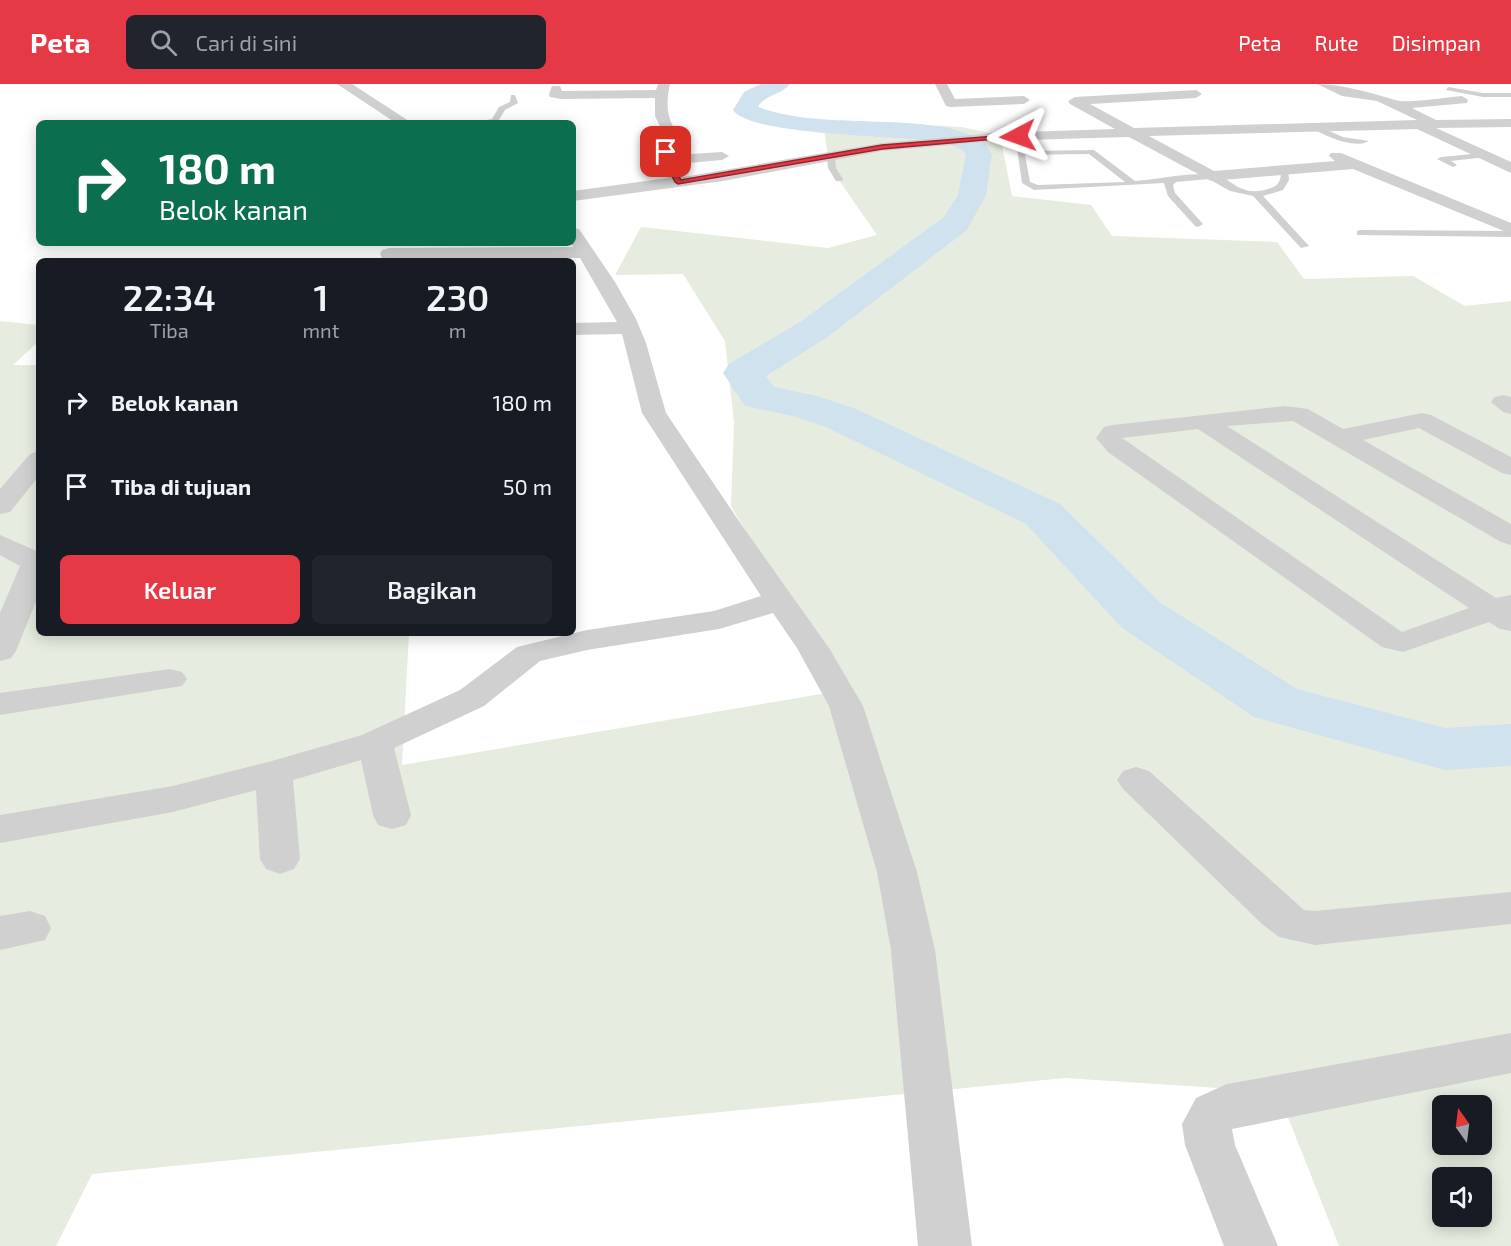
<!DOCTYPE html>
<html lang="id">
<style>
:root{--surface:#171b24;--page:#20242c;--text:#f1f3f6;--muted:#9ea1a6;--accent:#e63946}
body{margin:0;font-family:"Exo 2",sans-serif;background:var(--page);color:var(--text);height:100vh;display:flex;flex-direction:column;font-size:22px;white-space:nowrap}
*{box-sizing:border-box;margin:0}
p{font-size:20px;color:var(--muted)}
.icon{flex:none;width:33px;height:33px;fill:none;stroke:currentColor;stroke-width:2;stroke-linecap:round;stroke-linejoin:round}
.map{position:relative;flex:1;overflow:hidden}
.details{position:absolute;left:36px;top:174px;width:540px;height:378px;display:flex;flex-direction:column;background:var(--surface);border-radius:9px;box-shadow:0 3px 15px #0003}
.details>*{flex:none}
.hud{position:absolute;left:36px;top:36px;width:540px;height:126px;border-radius:9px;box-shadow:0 3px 15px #0003;background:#0b6e4f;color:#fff;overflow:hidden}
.needle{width:39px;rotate:346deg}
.controls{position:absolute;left:1432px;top:1011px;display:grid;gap:12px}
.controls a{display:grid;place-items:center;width:60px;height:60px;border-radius:9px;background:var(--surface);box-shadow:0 3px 15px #0003;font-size:30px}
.pin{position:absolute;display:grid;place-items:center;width:51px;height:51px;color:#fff;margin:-26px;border-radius:12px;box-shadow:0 3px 9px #0006}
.me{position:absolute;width:66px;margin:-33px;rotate:266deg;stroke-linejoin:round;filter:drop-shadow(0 0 4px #0008)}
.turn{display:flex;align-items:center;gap:21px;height:126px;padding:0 24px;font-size:27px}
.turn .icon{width:78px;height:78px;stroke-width:2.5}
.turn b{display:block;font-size:42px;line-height:51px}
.eta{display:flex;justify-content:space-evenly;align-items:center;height:102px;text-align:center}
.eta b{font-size:36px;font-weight:600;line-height:42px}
.button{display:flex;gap:12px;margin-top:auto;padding:12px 24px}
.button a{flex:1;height:69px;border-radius:9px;background:var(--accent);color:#fff;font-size:24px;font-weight:600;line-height:69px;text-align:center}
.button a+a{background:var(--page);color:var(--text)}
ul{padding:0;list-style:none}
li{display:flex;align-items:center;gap:18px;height:84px;padding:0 24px}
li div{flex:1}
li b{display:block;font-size:22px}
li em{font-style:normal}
header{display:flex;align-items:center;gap:36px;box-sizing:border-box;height:84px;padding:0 30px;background:var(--accent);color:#fff}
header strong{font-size:28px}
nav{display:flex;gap:33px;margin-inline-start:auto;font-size:21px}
.search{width:420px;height:54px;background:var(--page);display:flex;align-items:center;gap:15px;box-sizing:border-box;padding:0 21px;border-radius:9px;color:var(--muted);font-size:22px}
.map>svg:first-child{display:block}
.green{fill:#e6ecdf;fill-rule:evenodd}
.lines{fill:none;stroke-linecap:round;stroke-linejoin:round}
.river{fill:#cfe2ee;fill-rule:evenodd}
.service{fill:#d0d0d0;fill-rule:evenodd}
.minor{fill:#d0d0d0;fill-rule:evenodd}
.route{fill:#e63946;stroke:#96252e;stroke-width:1.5}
</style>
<header>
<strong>Peta</strong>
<div class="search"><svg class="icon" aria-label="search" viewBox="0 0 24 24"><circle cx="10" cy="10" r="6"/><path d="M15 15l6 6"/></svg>Cari di sini</div>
<nav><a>Peta</a><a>Rute</a><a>Disimpan</a></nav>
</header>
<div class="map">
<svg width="1511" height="1162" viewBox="0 0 1511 1162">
<rect width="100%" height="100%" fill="#fff"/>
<path class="green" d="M840 36 961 43 1000 51 1012 112 1091 121 1112 152 1277 158 1304 195 1413 192 1465 222 1511 217V1162H1339L1278 1008 1065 994 92 1090 56 1162H0V237L39 241V257L13 281H39V549H409L402 681 839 607 731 422 734 339 725 257 683 190 615 191 641 143 828 164 877 151 829 82 824 45ZM1443 1022H1482V1060H1443ZM1443 1094H1482V1132H1443Z"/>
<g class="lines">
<path class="river" d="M761 0H790C782 11 765 10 758 23 812 43 886 33 943 43 957 45 970 51 983 56L992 71 986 111 967 146 826 254 766 292 774 303 817 312 856 325 1060 420 1161 519 1297 605 1445 644 1511 640V682L1445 686 1254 633 1121 543 1026 440 826 343 793 332 745 322 723 289 729 280 800 238 944 133 958 111 966 71 963 66C955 63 946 58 937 57 901 52 751 52 733 26L744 8Z"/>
<path class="service" d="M1448 3 1483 9H1511V13H1483L1446 6Z
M511 11H515L518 19 505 26 497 39H469L492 35 499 23 510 18Z
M1313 40 1343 53 1369 57C1352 66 1326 51 1310 44L1309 42Z
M1015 50 1022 52 1024 67 1094 66 1135 97C1159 95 1185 89 1210 90 1231 90 1237 116 1271 104 1280 101 1281 95 1281 86L1288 84 1289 96 1283 106 1263 112 1309 162 1301 164 1253 112 1230 107 1209 95 1176 98 1173 101 1175 109 1203 140 1198 143 1195 142 1168 112 1164 99 1034 106 1022 99ZM1089 70 1125 98 1038 101 1030 98 1025 71Z
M1483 69H1486V73L1451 77 1457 81 1453 83 1437 75 1441 73Z
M831 70 835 72 836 84 843 95 842 97H836L828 84 827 72Z
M1360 146 1511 147V153L1357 151V147Z"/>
<path class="minor" d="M337 0H352L412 39H396Z
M658 0H670C666 18 666 33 677 49L674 71 722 68 729 72 722 76 677 80 683 93 882 59 995 49 1115 45 1070 20 1068 17 1075 13 1196 6 1202 10 1196 14 1090 20 1134 44 1417 36 1377 17 1342 12 1317 0C1342 0 1371 9 1395 16 1408 20 1447 13 1462 12L1468 16 1467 19 1412 24 1436 36 1511 35V43L1436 44 1511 78V89L1417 45 1149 52 1214 87 1335 77 1329 72 1331 69H1341L1511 139V150L1353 85 1211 97 1129 53 995 57 882 67 723 97 573 117V107L668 94 659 76V68L663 49 655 32V14L561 15 550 13 549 10 552 2H560L562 7 656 6Z
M935 0H947L955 15 1024 12 1030 16 1024 20 951 23 946 22Z
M573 144 579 145 615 198 636 235 646 259 666 329 743 443 829 564 863 622 917 788 935 866 972 1162H918L891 866 877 788 829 622 797 564 773 529 719 545 587 566 540 577 484 622 394 664 411 731 406 741 392 745 378 741 373 731 361 676 293 696 300 775 294 785 280 790 266 785 260 775 256 706 173 728 0 759V731L173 702 272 677 362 651 460 606 517 563 587 546 714 527 761 512 642 329 622 250 573 251V239L617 238 580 174 389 176 382 174 380 170 382 166 389 164 573 163 571 159H573Z
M1503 311 1511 313V330L1503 328 1491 318 1495 313Z
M1285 322 1308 325 1343 345 1422 329 1431 331 1511 373V391L1502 389 1419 344 1363 356 1511 440V461L1501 458 1293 337 1227 342 1496 514 1511 511V547L1500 545 1489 538 1403 568 1382 563 1108 368 1096 354 1104 343 1113 341ZM1198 345 1469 524 1402 548 1122 354Z
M39 367V392L10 428 0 430V405L30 370Z
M0 451 39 468V510L16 567 11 574 0 577V529L20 482 0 471Z
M170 585 182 588 187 595 182 602 0 631V609Z
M1136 683 1149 687 1304 826 1315 827 1511 808V840L1315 861 1279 853 1262 840 1123 705 1117 696 1123 687Z
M30 827 45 832 51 844 45 856 0 866V832Z
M1511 949V989L1232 1045 1235 1061 1278 1162H1224L1185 1061 1182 1040 1196 1014 1227 1000Z"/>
</g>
<path class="route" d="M1021 50 1018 53 882 65 678 100 675 98 664 76 663 68 666 66 669 68 670 76 681 96 882 61Z"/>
</svg>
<div class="controls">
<a><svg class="needle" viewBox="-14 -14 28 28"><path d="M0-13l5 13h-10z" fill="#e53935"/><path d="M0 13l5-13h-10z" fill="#9ea1a6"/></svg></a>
<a><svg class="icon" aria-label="sound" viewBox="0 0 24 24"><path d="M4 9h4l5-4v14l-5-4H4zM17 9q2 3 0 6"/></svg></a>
</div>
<div class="pin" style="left:666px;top:68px;background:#d93025"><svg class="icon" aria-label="arrive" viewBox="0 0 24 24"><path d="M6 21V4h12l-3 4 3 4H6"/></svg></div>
<svg class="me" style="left:1018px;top:52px" viewBox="-20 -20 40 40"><path d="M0-17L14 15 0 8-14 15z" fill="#e63946" stroke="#fff" stroke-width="4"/></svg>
<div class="hud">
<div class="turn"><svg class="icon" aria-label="right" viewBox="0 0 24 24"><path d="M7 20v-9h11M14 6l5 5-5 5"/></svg><div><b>180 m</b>Belok kanan</div></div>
</div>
<section class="details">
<div class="eta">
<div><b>22:34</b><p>Tiba</p></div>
<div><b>1</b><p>mnt</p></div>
<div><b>230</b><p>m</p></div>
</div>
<ul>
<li><svg class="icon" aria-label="right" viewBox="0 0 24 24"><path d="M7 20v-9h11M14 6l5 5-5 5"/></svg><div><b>Belok kanan</b></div><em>180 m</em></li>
<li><svg class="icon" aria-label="arrive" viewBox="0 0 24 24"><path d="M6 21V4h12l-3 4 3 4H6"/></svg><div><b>Tiba di tujuan</b></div><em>50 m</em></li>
</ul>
<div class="button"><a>Keluar</a><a>Bagikan</a></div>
</section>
</div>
